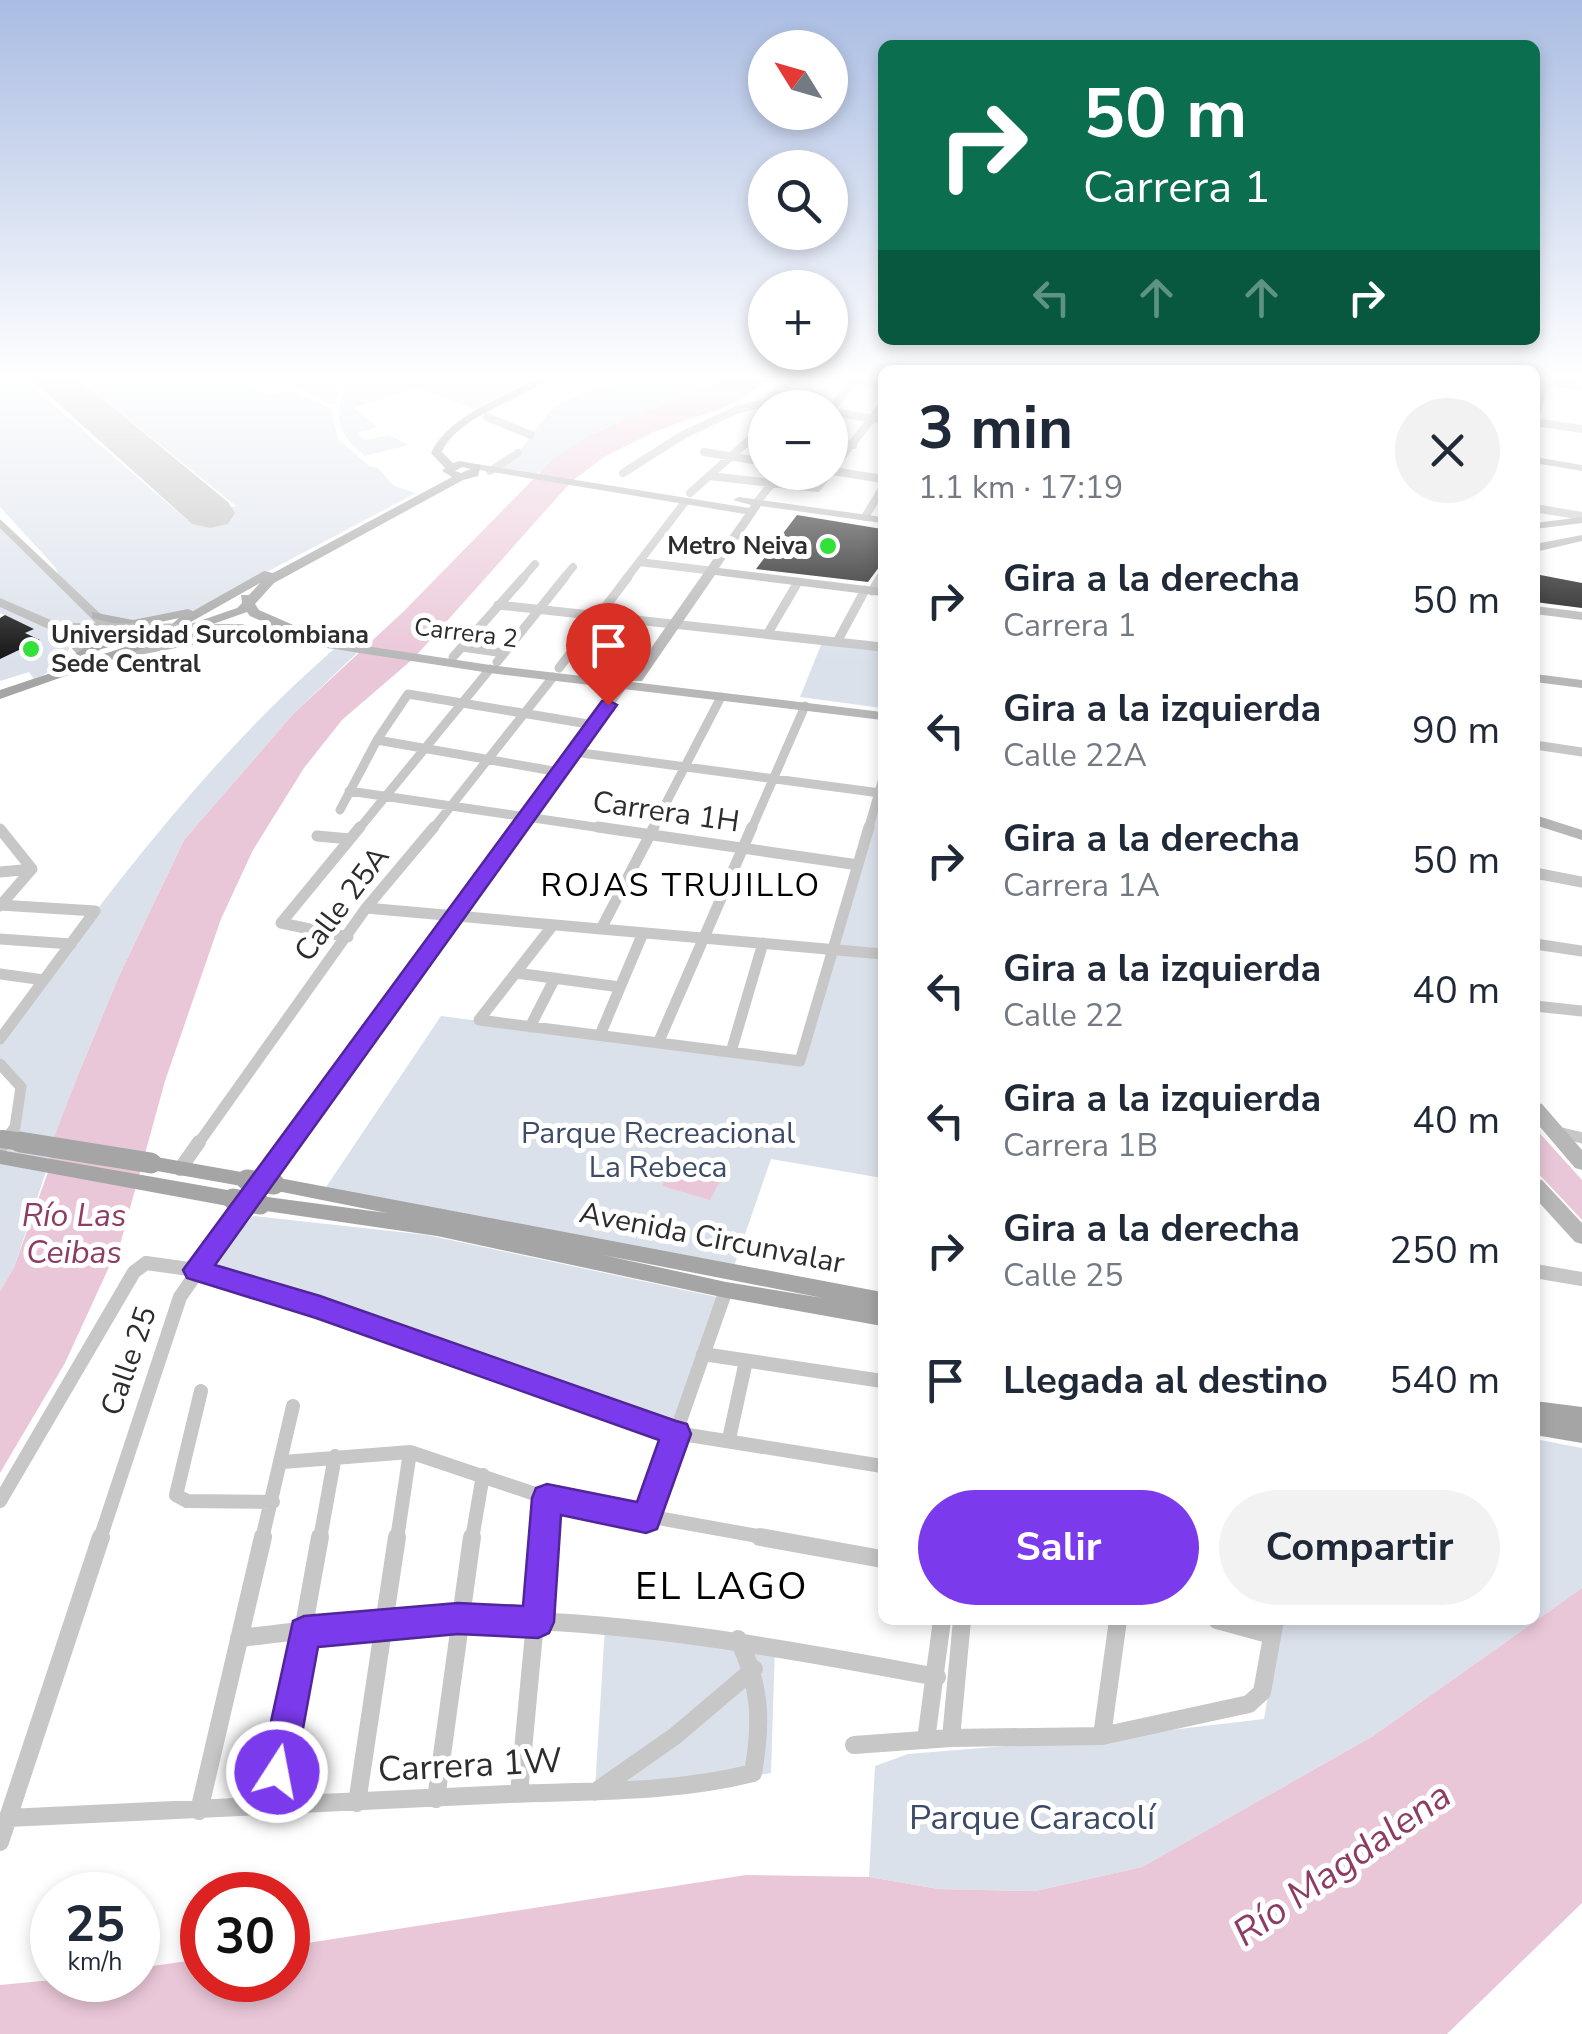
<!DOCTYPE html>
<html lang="es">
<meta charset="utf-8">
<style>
:root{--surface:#fff;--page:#f2f2f3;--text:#1f2937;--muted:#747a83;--accent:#7c3aed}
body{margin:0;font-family:"Nunito Sans",sans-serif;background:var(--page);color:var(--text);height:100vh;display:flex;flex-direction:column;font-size:38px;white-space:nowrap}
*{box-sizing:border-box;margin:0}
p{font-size:32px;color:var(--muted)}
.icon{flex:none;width:55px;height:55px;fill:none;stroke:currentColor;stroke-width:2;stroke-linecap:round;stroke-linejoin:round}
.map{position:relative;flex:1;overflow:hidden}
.sheet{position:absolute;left:878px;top:365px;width:662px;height:1260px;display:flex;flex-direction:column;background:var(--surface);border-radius:15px;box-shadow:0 5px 15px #0003}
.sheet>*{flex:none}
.hud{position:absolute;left:878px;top:40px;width:662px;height:305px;border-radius:15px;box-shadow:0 5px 15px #0003;background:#0b6e4f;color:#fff;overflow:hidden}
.needle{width:65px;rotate:307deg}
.buttons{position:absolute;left:748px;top:30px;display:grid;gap:20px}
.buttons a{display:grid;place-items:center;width:100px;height:100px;border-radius:50%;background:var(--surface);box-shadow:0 5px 15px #0003;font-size:50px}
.speed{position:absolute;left:30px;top:1872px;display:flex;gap:20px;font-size:50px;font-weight:700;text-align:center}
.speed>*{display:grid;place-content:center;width:130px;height:130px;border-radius:50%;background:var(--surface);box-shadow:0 5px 15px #0003;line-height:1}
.speed small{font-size:25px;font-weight:400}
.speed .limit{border:15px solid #d22;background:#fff;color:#111}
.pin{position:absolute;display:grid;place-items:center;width:85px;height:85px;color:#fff;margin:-102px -42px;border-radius:50% 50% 50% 0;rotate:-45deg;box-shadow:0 0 10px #0007}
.pin .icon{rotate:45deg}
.me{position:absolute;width:110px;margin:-55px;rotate:11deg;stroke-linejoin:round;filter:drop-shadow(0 0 8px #0008)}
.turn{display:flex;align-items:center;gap:35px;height:210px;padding:0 40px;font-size:45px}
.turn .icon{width:130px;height:130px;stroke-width:2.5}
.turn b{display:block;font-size:70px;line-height:85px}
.lanes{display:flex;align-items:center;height:95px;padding:0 40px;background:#0003;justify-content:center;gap:50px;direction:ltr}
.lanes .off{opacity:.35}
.round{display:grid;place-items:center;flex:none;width:105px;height:105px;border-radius:52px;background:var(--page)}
.summary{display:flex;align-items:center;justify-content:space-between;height:170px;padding:0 40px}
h1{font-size:60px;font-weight:700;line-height:75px}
.cta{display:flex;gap:20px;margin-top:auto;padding:20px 40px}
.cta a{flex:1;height:115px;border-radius:60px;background:var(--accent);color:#fff;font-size:40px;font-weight:700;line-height:115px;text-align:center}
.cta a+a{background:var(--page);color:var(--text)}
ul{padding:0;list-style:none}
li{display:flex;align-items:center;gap:30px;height:130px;padding:0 40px}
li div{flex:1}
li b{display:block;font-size:38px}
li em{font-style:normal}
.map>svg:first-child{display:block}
.green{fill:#dbe1eb}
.water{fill:#eac7d8}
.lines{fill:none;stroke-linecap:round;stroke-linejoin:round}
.runway{fill:#c0c0c0;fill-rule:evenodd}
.building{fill:#141414}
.street-far4{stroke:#c7c7c7;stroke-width:8}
.street-far3{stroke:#c7c7c7;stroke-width:9}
.street-far2{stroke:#c7c7c7;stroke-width:11}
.street-far1{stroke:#c7c7c7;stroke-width:14}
.street{stroke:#c7c7c7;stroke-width:18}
.secondary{fill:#b7b7b7;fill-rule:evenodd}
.primary{fill:#a5a5a5;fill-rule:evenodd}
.secondary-bridge{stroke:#b7b7b7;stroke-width:14}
.primary-bridge-far1{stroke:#a5a5a5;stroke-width:18}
.primary-bridge{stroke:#a5a5a5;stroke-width:21}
.route{fill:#7c3aed;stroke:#51269a;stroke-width:2.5}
.poi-dot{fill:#32e13a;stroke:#fff;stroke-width:4}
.labels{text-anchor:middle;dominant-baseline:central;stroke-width:10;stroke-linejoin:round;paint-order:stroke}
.far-poi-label{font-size:25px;font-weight:bold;fill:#2d2d2d;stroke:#fff;text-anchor:end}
.far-street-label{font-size:25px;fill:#2d2d2d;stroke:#fff}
.street-label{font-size:30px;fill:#2d2d2d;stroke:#fff}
.park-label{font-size:30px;fill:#3c4b68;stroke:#fff}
.neighbourhood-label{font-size:32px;letter-spacing:2.5px;fill:#000;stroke:#fff}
.water-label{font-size:32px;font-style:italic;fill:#8d3d64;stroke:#fff}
.near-street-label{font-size:35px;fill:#2d2d2d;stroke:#fff}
.near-park-label{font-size:35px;fill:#3c4b68;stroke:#fff}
.near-neighbourhood-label{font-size:38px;letter-spacing:2.5px;fill:#000;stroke:#fff}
.near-water-label{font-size:38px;font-style:italic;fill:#8d3d64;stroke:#fff}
</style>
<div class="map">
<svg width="1582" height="2034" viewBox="0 0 1582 2034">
<rect width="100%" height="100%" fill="#fff"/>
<path class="green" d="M0 378H22L187 520 236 506 87 386 119 378H243L268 395 291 390 331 409 338 439 369 466 378 468 394 486 416 493 195 610 131 628 173 623 91 643 65 630 71 644C64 662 51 673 34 679L29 672 0 681V657L39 640 25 633 33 629 0 613V522L61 579 55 567 0 507Z
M280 378H338L341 382 335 389 339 388 335 404H329Z
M342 378H495L522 388 477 410 417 388 353 408 378 427 357 433 365 440 389 435 409 445 365 456C336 433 334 417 346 382Z
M642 378H729L594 433 531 478 490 471 518 453 550 411 562 403 581 393Z
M823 640 882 647V708L800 697Z
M334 649 358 652 294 713 184 840 119 976 80 1070 14 1267 0 1291V1150L7 1141 21 1087 0 1064V1039C102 901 204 762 334 649Z
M882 782V1178L771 1159 732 1272 322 1193 441 1016 805 1063Z
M253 1216 427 1235 717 1297 675 1430 207 1269Z
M1535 1439 1582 1448V1588L1373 1736 1142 1867 1035 1891 939 1889 869 1877 875 1766 908 1754 1102 1738 1264 1719 1281 1620H1535Z
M605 1626 775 1646 771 1773 716 1782 595 1789Z"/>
<path class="water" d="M729 378H774L728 406 656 431 604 457 571 482 414 658 342 720 304 768 253 850 221 919 165 1081 121 1241 65 1363 0 1473V1291L14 1267 48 1172 52 1143 80 1070 119 976 184 840 294 713 403 612 553 459 594 433Z
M1535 1128 1582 1180V1220L1535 1170Z
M672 1168 720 1181 710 1200 662 1186Z
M1582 1588V1903L1447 2034H0V1985L52 1980H138V1968L202 1959V1980H288V1946L746 1875 869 1877 939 1889 1035 1891 1142 1867 1373 1736Z"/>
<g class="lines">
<path class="runway" d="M30 378H77L228 502 235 513 228 524 210 528 192 524Z"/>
</g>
<path class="building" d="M797 515 882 529V563L868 582 756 569Z
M1535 574 1582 583V608L1535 602Z
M5 615 34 629 25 633 40 640 0 659V618Z"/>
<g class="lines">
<path class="street-far4" d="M582 378H603
M1548 380 1582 387
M854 381 882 385
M764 403 799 408
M830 411 856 378
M830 412 882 420
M487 417 531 435
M1535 418 1544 385 1550 378
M1535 422 1582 429
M830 442 853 445
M704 452 765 462
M490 471 518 453
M833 471 882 479
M623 473 683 435 736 410 764 403 795 378
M709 476 817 488 882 406
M690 493 757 433 765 434
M757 502 781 472
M1535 508 1582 516
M865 517 882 489
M639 562 714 571
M522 579 535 564
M563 579 573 567
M626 579 685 502
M879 579 882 575"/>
<path class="street-far3" d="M872 591 881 577
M498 605 882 647
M768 633 798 582
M837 642 865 590
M462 647 504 653
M453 657 524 577
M497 662 565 577
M559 668 628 577
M377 740 559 772
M1535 745 1582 752
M574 752 880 793
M349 791 615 830
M340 810 377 740 408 694 594 725
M358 830 490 669
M432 830 553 677
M518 830 623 685
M652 830 721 697
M751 830 805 706
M868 830 882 782"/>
<path class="street-far2" d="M598 827 858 865
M0 829 32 869
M317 836 350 839
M0 872 32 869
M1535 873 1582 882
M0 905 95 911
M0 906 32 869
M366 908 882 954
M601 929 654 827
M348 937 281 923 360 827
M0 939 71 944
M1535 944 1582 951
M516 973 620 987
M0 974 44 980
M1535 1006 1582 1011
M479 1020 800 1061 869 827
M479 1020 553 925
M530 1027 555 978
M600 1035 643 933
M0 1039 95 911
M659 1041 752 827
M731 1052 763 943
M0 1064 21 1087 15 1127 3 1144
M1558 1132 1582 1138
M198 1144 366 908 434 827
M288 1144 519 827"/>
<path class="street-far1" d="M0 1148 4 1142
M180 1169 199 1142
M260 1183 290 1142
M1535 1271 1582 1279
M703 1354 882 1381
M201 1391 176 1495 187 1501 273 1502
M729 1439 746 1361
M283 1462 410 1452 547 1498 774 1539
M0 1501 134 1272 146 1263 196 1270 319 1307 676 1433 882 1466
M646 1518 726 1290
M100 1539 180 1297 246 1202
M262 1539 293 1406
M320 1539 335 1456
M397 1539 410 1452
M472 1539 483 1475
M543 1539 547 1498"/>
<path class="street" d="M760 1537 882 1559
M1217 1620 1272 1635
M239 1638C312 1630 386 1619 460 1619 621 1619 779 1647 937 1677
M1102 1736 1118 1620
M951 1738 962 1620
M926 1740 942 1620
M854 1745 951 1738 1102 1736 1249 1704 1262 1692 1275 1620
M595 1792 675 1736 754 1669
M519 1793 543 1537
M436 1799 472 1537
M357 1803 397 1537
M271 1807 320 1537
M199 1811 263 1537
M8 1818C168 1810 328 1802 488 1795 578 1790 665 1795 753 1773 762 1723 761 1685 738 1639
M0 1842 101 1537"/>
<path class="secondary" d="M1535 457 1582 465V471L1535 463Z
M477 464 749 508 751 505 733 500 739 497 882 517V523L761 506 719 568 882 588V596L715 575 642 681H632L630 678 745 514 473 469V465Z
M1582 517V523L1535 529V523Z
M0 519 105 618 131 624V630L97 624 0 528Z
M1582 535V541L1535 552V544Z
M0 598 67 627 92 653 97 655C125 650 221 626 240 637L234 641 197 644 97 663 82 659 57 633 0 607Z
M1535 606 1582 612V620L1535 614Z
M241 627 490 665 882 712V720L490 673 236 634 235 631Z
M1535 674 1582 680V688L1535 682Z
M1535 815 1582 830V840L1535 825Z
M1535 1102 1542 1104 1582 1150V1170L1575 1168 1535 1121Z
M1535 1178 1542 1180 1582 1223V1244L1575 1242 1535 1198Z"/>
<path class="primary" d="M537 378H549C518 402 458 416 442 452L453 463 460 461 481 465 478 476 463 480 274 583 255 604 259 610 314 634V640H304L250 616 247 612 0 699V690L57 671V666L92 643 148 631 153 632V637L179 628 171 625 179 618 133 628 92 618V612L133 620 188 609 193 611 264 571 273 573 452 477 442 471 445 468 431 453C449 414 502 400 537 378ZM462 467 471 469 461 473 455 471ZM260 583 249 595H241L242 603 237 608 182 627ZM151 638 81 662 101 649Z
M0 1150 233 1191 240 1194 243 1199 240 1204 233 1207 0 1164Z
M151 1156 247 1173 254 1175 257 1180 254 1185 247 1187 151 1170 144 1168 141 1163 144 1158Z
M274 1177 882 1292V1326L726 1298 437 1236 253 1209 250 1204 253 1199 260 1196 387 1213 267 1189 264 1184 267 1179ZM603 1255 823 1298 726 1282Z
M1535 1401 1582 1407V1443L1535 1435Z"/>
<path class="secondary-bridge" d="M62 630 241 631"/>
<path class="primary-bridge-far1" d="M2 1139 35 1144"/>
<path class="primary-bridge" d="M20 1142 151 1163
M247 1180 274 1184
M233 1199 260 1204"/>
</g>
<linearGradient id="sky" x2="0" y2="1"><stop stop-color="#a9bce2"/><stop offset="0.57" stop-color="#fff"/><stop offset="1" stop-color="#fff" stop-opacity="0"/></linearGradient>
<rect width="1582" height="663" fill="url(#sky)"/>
<path class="route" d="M608 700 617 705 215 1265 320 1296 676 1421 687 1424 691 1434 657 1529 646 1533 561 1515 554 1622 549 1633 538 1638 458 1634 318 1647 295 1772 290 1785 277 1790 265 1785 260 1772 293 1621 304 1616 458 1603 523 1606 532 1498 536 1488 547 1484 637 1502 659 1440 316 1318 187 1278 183 1270 602 701Z"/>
<g class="poi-dot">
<circle cx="828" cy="546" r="10"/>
<circle cx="31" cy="649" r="10"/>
</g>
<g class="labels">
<g class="far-poi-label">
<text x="808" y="546">Metro Neiva</text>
<text x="51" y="635" text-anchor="start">Universidad Surcolombiana<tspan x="51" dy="29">Sede Central</tspan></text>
</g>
<g class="far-street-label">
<text transform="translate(466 633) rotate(7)">Carrera 2</text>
</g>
<g class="street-label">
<text transform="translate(666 812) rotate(8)">Carrera 1H</text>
<text transform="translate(342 904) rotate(-53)">Calle 25A</text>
<text transform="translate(712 1238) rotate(11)">Avenida Circunvalar</text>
<text transform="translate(129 1361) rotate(-71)">Calle 25</text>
</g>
<g class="park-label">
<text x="658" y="1133">Parque Recreacional<tspan x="658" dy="34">La Rebeca</tspan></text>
</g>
<g class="neighbourhood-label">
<text x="681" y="885">ROJAS TRUJILLO</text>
</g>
<g class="water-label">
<text x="74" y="1215">Río Las<tspan x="74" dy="37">Ceibas</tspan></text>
</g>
<g class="near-street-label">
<text transform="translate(470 1765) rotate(-3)">Carrera 1W</text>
</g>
<g class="near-park-label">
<text x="1032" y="1817">Parque Caracolí</text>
</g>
<g class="near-neighbourhood-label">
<text x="722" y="1586">EL LAGO</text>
</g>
<g class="near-water-label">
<text transform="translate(1342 1864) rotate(-35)">Río Magdalena</text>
</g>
</g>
</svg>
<div class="buttons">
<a><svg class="needle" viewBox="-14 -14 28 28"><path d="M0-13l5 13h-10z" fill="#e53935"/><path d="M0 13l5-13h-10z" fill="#747a83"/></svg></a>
<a><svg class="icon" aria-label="search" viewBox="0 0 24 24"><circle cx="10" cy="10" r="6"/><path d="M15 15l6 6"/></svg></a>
<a>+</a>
<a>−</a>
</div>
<div class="speed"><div>25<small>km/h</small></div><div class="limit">30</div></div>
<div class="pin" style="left:608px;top:705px;background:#d93025"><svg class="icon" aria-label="arrive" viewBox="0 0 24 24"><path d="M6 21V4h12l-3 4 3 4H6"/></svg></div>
<svg class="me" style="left:277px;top:1772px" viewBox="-20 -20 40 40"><circle r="17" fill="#7c3aed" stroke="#fff" stroke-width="3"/><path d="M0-11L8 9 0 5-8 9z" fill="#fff"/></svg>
<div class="hud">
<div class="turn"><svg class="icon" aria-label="right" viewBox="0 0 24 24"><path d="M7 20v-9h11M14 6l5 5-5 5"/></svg><div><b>50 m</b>Carrera 1</div></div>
<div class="lanes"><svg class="icon off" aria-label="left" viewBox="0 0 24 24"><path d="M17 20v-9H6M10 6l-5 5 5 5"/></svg><svg class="icon off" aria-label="ahead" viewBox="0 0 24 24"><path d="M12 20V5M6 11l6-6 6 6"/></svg><svg class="icon off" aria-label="ahead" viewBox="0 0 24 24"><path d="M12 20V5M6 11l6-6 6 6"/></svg><svg class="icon" aria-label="right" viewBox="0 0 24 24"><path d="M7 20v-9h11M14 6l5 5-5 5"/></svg></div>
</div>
<section class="sheet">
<div class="summary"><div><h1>3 min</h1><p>1.1 km · 17:19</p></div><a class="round"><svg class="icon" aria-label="close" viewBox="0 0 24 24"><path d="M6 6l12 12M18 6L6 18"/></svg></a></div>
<ul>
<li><svg class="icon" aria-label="right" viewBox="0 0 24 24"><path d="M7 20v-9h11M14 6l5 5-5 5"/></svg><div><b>Gira a la derecha</b><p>Carrera 1</p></div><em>50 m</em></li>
<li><svg class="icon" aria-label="left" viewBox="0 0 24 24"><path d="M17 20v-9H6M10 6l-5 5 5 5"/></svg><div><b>Gira a la izquierda</b><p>Calle 22A</p></div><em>90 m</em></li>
<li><svg class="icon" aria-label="right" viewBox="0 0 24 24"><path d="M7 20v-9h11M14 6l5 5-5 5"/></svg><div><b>Gira a la derecha</b><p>Carrera 1A</p></div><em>50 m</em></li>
<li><svg class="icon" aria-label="left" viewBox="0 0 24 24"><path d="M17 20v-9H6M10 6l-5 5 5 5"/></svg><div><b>Gira a la izquierda</b><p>Calle 22</p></div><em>40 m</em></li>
<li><svg class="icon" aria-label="left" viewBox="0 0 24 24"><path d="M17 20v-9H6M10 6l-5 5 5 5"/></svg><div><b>Gira a la izquierda</b><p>Carrera 1B</p></div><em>40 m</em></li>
<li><svg class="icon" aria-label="right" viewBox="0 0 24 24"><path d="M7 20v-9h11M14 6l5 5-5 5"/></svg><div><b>Gira a la derecha</b><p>Calle 25</p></div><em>250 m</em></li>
<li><svg class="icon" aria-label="arrive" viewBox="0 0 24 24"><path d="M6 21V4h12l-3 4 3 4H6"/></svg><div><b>Llegada al destino</b></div><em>540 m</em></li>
</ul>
<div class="cta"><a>Salir</a><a>Compartir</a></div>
</section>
</div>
